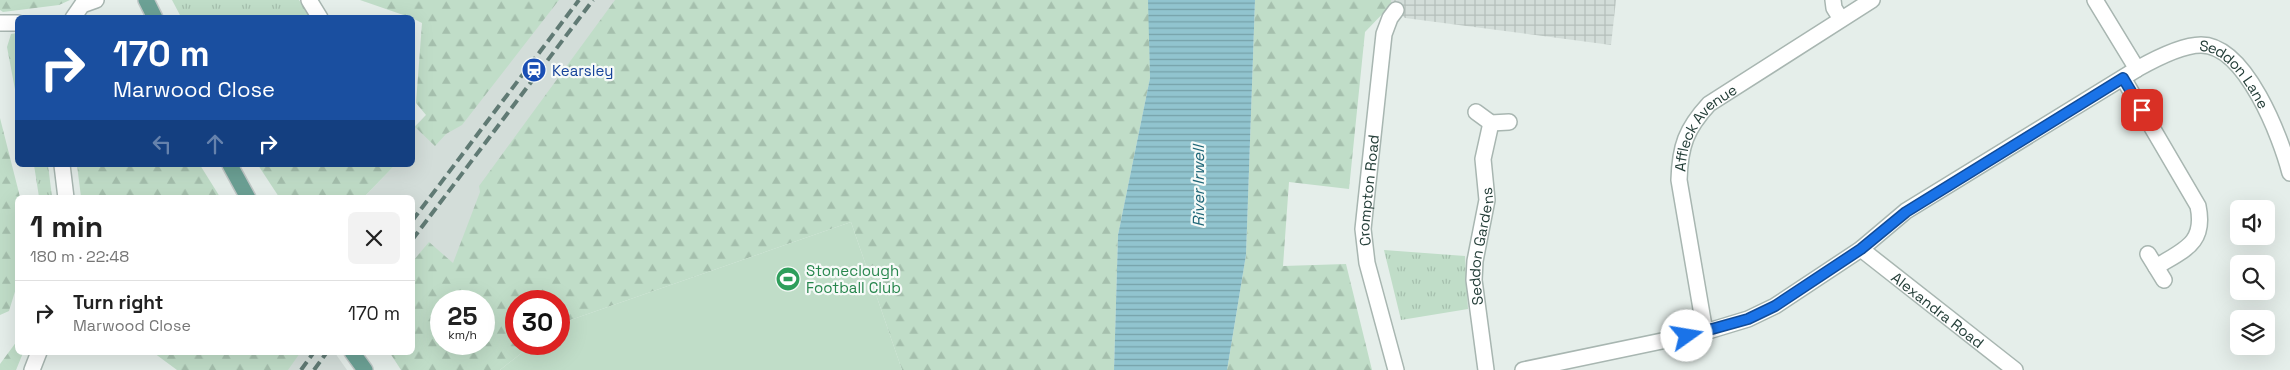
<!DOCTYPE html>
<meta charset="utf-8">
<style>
:root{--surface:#fff;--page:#f2f2f2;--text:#222;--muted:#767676;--line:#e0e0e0}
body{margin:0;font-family:"Space Grotesk",sans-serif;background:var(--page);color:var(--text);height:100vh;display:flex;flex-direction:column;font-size:19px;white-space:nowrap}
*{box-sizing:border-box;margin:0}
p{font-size:16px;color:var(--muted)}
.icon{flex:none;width:28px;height:28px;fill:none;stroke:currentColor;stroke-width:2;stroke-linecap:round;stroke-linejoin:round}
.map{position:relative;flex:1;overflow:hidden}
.sheet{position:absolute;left:15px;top:195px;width:400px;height:160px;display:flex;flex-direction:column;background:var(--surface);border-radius:8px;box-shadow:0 5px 20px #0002}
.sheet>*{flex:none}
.top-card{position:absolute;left:15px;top:15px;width:400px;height:152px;border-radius:8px;box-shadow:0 5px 20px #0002;background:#1a4fa0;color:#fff;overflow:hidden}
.tools{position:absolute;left:2230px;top:200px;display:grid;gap:10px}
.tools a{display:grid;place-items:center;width:45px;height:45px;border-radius:8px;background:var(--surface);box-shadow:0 5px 20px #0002;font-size:25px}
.speed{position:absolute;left:430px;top:290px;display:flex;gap:10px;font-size:25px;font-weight:700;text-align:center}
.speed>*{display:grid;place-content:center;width:65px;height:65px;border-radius:50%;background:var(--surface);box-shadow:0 5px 20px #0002;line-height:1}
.speed small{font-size:12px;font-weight:400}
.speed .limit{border:8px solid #d22;background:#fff;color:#111}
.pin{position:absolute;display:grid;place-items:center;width:42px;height:42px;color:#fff;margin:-21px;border-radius:10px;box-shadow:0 2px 8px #0006}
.me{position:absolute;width:55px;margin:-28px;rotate:77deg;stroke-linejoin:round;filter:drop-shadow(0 0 4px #0008)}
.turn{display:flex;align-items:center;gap:18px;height:105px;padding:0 15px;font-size:22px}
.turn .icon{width:65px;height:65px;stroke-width:2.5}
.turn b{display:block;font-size:35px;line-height:42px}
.lanes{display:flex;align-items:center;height:48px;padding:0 15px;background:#0003;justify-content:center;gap:25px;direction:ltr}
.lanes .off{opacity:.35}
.round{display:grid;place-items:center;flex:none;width:52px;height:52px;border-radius:8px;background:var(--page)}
.overview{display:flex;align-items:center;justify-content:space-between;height:85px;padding:0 15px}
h1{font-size:30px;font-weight:700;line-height:38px}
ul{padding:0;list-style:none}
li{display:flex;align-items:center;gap:15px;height:65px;padding:0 15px;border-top:1px solid var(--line)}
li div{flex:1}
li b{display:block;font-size:19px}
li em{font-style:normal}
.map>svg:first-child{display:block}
.built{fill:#d3ddd9}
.industrial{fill:url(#industrial-grid)}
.grass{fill:url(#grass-tufts)}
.forest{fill:url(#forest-firs);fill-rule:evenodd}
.park{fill:#c0ddc8}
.water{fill:url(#water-rules)}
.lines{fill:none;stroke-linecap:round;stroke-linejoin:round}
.minor-casing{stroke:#a8b6b1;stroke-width:18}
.primary-casing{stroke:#c2c9c8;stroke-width:18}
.minor{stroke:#fff;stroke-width:15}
.primary{stroke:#6ca195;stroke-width:15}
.rail{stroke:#607a74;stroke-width:4;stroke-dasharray:10 5;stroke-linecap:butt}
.route-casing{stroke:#114b97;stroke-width:12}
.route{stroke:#1a73e8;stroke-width:9}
.labels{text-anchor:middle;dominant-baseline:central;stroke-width:4.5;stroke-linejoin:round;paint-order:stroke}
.transit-label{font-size:15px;fill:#164399;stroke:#f6faf8;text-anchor:start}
.street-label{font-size:15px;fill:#253f39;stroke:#f6faf8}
.leisure-label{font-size:15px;fill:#27864d;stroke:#f6faf8;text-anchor:start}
.water-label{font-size:16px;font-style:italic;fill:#216879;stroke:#f6faf8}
</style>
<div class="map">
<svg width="2290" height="370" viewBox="0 0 2290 370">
<defs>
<pattern id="industrial-grid" width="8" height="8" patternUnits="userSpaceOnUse" patternTransform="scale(1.25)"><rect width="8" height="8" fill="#d3ddd9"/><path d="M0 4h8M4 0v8" fill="none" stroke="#b5bfbb"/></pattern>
<pattern id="grass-tufts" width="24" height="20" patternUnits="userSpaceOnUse" patternTransform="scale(1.25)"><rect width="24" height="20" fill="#c0ddc8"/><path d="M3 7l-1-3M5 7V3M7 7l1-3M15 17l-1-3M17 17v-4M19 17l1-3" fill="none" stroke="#a5bfad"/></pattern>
<pattern id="forest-firs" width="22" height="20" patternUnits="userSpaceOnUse" patternTransform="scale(1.25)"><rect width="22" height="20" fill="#c0ddc8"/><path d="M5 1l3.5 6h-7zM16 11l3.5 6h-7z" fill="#a5bfad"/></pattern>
<pattern id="water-rules" width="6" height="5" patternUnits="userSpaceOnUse" patternTransform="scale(1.25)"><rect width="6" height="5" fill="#91c4cf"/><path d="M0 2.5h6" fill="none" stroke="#76a1a9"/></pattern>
</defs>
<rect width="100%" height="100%" fill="#e5eeea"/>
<path class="built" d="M543 0H665L453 264 429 243 413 261 412 198H363L395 165H412L413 128Z
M268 352 335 353 347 370H255Z"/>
<path class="industrial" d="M1391 0H1616L1611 45 1405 18 1391 5Z"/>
<path class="grass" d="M172 0H299L311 17H181Z
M34 165H48L52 197H39Z
M1384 250 1465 256 1468 309 1401 320Z"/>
<path class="forest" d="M0 0H70L59 5 3 12 0 10Z
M360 0H559L462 125 446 134 435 146 415 127 426 115 416 103 422 23 412 18Z
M615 0H1149L1150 78 1118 235 1114 370H902L851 222 559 324V301H516V344H533L500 370H401L390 353 412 352 413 261 429 242 453 263 480 192 479 186ZM441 301H484V344H441Z
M1255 0H1391V5L1365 32 1349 189 1289 182 1283 266 1346 264 1372 370H1227L1246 255Z
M17 33H18L17 100 7 47 11 34Z
M0 118 20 197 18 198 17 285 9 311 0 315Z
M77 165H200L220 197H81Z
M258 165H395L363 198 279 197Z
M17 341 18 352 23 353 16 370H0V364Z
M154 353H300L288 370H177Z"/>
<path class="park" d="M851 222 902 370H500L533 344H559V324Z"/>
<path class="water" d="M1148 0H1255L1246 255 1227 370H1114L1118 235 1150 78Z"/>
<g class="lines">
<defs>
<g id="minor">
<path d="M309 0 320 18"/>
<path d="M1833 0 1834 8 1841 19"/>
<path d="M2095 0 2137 69"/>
<path d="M73 18 82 5 96 0"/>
<path d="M0 23H18"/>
<path d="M2123 78 2198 206C2206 244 2183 250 2156 267"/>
<path d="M1476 112 1491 123 1509 122"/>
<path d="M62 165 66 198"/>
<path id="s1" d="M1861 249 2015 370"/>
<path d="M2148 254 2164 280"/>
<path id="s2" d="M1705 332 1679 180C1680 146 1686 129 1709 104L1872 0"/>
<path d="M32 370 39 352"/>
<path id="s3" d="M1396 370 1367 263 1363 229 1384 34 1390 18 1396 10"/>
<path id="s4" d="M1486 370 1474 280 1475 261 1487 200 1483 159 1491 123"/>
<path id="s5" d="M1523 370 1705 332 1748 319 1775 306 1861 249 1906 211 2137 69C2153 60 2181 45 2201 45 2246 45 2281 138 2290 173"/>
</g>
<path id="primary" d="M146 0 155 18
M230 165 248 198
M352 352 365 370"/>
</defs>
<use href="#minor" class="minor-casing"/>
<use href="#primary" class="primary-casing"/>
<use href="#minor" class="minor"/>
<use href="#primary" class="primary"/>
<path class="rail" d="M412 221 579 0
M412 240 593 0
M301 370 314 352
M314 370 327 352"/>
</g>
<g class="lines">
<defs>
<path id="route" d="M1687 336 1748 319 1775 306 1861 249 1906 212 2123 78 2142 110"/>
</defs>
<use href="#route" class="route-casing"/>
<use href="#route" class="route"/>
</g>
<defs>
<symbol id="station-disc" viewBox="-11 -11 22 22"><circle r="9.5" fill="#1a4fb4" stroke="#f6faf8"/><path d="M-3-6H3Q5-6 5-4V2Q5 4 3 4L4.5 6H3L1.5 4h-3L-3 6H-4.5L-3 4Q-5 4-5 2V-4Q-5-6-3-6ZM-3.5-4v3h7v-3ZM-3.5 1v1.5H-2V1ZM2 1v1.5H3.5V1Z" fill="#fff"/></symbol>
<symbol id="stadium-disc" viewBox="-11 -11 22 22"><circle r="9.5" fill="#2e9e5b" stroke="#f6faf8"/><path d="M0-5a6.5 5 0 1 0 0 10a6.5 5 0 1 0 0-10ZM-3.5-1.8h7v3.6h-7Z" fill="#fff"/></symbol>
</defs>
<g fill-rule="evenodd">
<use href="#station-disc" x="520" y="56" width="28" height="28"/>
<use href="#stadium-disc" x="774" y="265" width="28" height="28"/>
</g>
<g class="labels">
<g class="transit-label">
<text x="552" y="70">Kearsley</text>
</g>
<g class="street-label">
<text stroke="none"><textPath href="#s5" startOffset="809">Seddon Lane</textPath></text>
<text stroke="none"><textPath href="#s2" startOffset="216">Affleck Avenue</textPath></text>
<text stroke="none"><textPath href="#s3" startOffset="184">Crompton Road</textPath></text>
<text stroke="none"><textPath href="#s4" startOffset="125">Seddon Gardens</textPath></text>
<text stroke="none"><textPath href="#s1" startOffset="98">Alexandra Road</textPath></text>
</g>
<g class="leisure-label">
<text x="806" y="270">Stoneclough<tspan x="806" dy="17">Football Club</tspan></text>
</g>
<g class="water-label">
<text transform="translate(1198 186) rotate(-90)">River Irwell</text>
</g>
</g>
</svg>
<div class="tools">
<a><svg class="icon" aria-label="sound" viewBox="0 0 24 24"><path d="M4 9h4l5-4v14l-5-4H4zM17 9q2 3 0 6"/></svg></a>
<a><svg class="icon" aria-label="search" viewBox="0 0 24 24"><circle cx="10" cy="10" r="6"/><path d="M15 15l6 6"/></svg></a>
<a><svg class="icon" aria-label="layers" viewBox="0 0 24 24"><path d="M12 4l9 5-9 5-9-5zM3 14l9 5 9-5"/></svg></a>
</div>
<div class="speed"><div>25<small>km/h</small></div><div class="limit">30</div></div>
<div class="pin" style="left:2142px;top:110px;background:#d93025"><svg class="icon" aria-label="arrive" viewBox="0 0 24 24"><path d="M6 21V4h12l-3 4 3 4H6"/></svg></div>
<svg class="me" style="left:1687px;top:336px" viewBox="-20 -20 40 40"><circle r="19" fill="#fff"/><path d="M0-13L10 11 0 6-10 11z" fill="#1a73e8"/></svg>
<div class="top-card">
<div class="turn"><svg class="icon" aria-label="right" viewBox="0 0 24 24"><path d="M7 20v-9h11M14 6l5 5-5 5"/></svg><div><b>170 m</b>Marwood Close</div></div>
<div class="lanes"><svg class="icon off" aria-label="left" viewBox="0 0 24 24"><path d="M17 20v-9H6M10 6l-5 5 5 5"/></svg><svg class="icon off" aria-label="ahead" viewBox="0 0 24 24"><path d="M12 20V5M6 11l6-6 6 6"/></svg><svg class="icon" aria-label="right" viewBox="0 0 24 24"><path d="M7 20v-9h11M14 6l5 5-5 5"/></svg></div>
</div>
<section class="sheet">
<div class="overview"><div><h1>1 min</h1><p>180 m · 22:48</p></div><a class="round"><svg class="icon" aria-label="close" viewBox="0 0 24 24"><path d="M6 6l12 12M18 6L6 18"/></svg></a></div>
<ul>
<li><svg class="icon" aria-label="right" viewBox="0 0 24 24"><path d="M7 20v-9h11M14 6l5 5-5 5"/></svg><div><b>Turn right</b><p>Marwood Close</p></div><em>170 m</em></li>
</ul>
</section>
</div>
